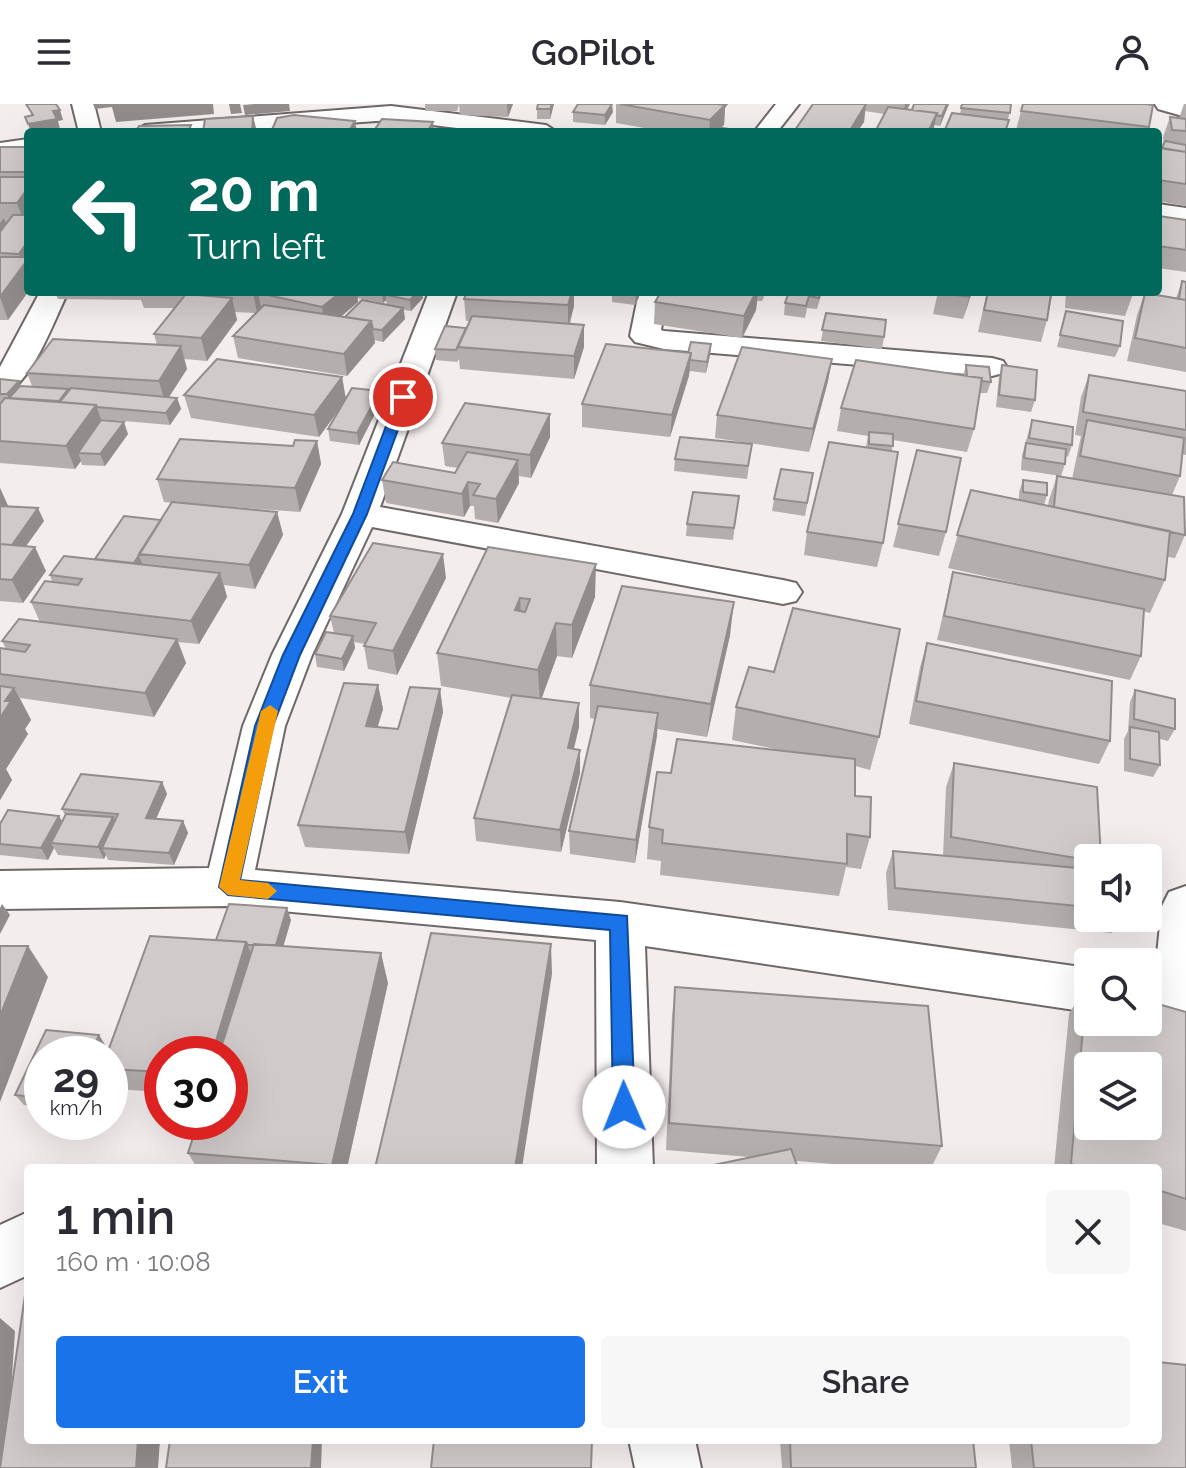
<!DOCTYPE html>
<meta charset="utf-8">
<style>
:root{--surface:#fff;--page:#f7f7f7;--text:#2b2b33;--muted:#7c7c81;--accent:#1a73e8}
body{margin:0;font-family:Raleway,sans-serif;background:var(--page);color:var(--text);height:100vh;display:flex;flex-direction:column;font-size:30px;white-space:nowrap}
*{box-sizing:border-box;margin:0}
p{font-size:26px;color:var(--muted)}
.icon{flex:none;width:44px;height:44px;fill:none;stroke:currentColor;stroke-width:2;stroke-linecap:round;stroke-linejoin:round}
.map{position:relative;flex:1;overflow:hidden}
.drawer{position:absolute;left:24px;top:1060px;width:1138px;height:280px;display:flex;flex-direction:column;background:var(--surface);border-radius:8px;box-shadow:0 8px 32px #0002}
.drawer>*{flex:none}
.top-card{position:absolute;left:24px;top:24px;width:1138px;height:168px;border-radius:8px;box-shadow:0 8px 32px #0002;background:#00695c;color:#fff;overflow:hidden}
.tools{position:absolute;left:1074px;top:740px;display:grid;gap:16px}
.tools a{display:grid;place-items:center;width:88px;height:88px;border-radius:8px;background:var(--surface);box-shadow:0 8px 32px #0002;font-size:40px}
.speed{position:absolute;left:24px;top:932px;display:flex;gap:16px;font-size:40px;font-weight:700;text-align:center}
.speed>*{display:grid;place-content:center;width:104px;height:104px;border-radius:50%;background:var(--surface);box-shadow:0 8px 32px #0002;line-height:1}
.speed small{font-size:20px;font-weight:400}
.speed .limit{border:12px solid #d22;background:#fff;color:#111}
.pin{position:absolute;display:grid;place-items:center;width:68px;height:68px;color:#fff;margin:-34px;border:4px solid #fff;border-radius:50%;box-shadow:0 2px 8px #0007}
.me{position:absolute;width:88px;margin:-44px;rotate:359deg;stroke-linejoin:round;filter:drop-shadow(0 0 6px #0008)}
.turn{display:flex;align-items:center;gap:28px;height:168px;padding:0 32px;font-size:36px}
.turn .icon{width:104px;height:104px;stroke-width:2.5}
.turn b{display:block;font-size:56px;line-height:68px}
.round{display:grid;place-items:center;flex:none;width:84px;height:84px;border-radius:8px;background:var(--page)}
.summary{display:flex;align-items:center;justify-content:space-between;height:136px;padding:0 32px}
h1{font-size:48px;font-weight:600;line-height:60px}
.cta{display:flex;gap:16px;margin-top:auto;padding:16px 32px}
.cta a{flex:1;height:92px;border-radius:8px;background:var(--accent);color:#fff;font-size:32px;font-weight:600;line-height:92px;text-align:center}
.cta a+a{background:var(--page);color:var(--text)}
header{display:flex;justify-content:space-between;align-items:center;height:104px;padding:0 32px;background:var(--surface);font-size:36px;font-weight:600}
.map>svg:first-child{display:block}
.lines{fill:none;stroke-linecap:round;stroke-linejoin:round}
.minor-casing{stroke:#6e6868;stroke-width:4}
.minor{fill:#fff;fill-rule:evenodd}
.wall{fill:#b4aeae;fill-rule:evenodd}
.shaded-wall{fill:#928d8d}
.building{fill:#d1caca;stroke:#928d8d;stroke-width:2;fill-rule:evenodd}
.route{fill:#1a73e8;stroke:#114b97;stroke-width:2}
.slow{fill:#f59e0b}
</style>
<header><svg class="icon" aria-label="menu" viewBox="0 0 24 24"><path d="M4 6h16M4 12h16M4 18h16"/></svg>GoPilot<svg class="icon" aria-label="person" viewBox="0 0 24 24"><circle cx="12" cy="8" r="4"/><path d="M4 21q1-7 8-7t8 7"/></svg></header>
<div class="map">
<svg width="1186" height="1364" viewBox="0 0 1186 1364">
<rect width="100%" height="100%" fill="#f4eded"/>
<g class="lines">
<defs>
<path id="minor" d="M72 0H94L101 28H79Z
M776 0H799L777 28H754Z
M1155 0H1186V13L1158 5Z
M391 2 546 21 557 28H490L391 16 217 28H134L145 21Z
M28 35V49L0 53V39Z
M1158 100 1186 104V120L1158 116Z
M40 188H68C54 216 31 284 0 291V263Z
M429 188H457L380 403 783 476 796 479 802 488 796 497 783 500 372 423 312 551 285 622 255 766 620 798 1088 864V908L645 842 653 1064H597L596 836 228 802 0 805V767L209 764 243 622 272 551 342 410Z
M639 188H667L661 226 664 227 992 254 1003 257 1007 263 1003 269 992 272 664 245 635 238 630 232Z
M1186 782V918L1177 921 1159 915 1152 899 1162 802 1169 788Z
M28 1108V1171L0 1184V1121Z
M629 1336H695L701 1364H635Z"/>
</defs>
<use href="#minor" class="minor-casing"/>
<use href="#minor" class="minor"/>
</g>
<path class="wall" d="M425 0H513L508 13 460 11 459 0 457 7H425Z
M538 0H554L550 15H537V5Z
M616 0H728L725 4 724 21 720 24 736 26V28H667L616 19Z
M813 0H910L907 5 912 6 949 0 940 22 934 21 933 28H875L884 10 865 7 864 18 857 28H795V26Z
M962 0H1011L1008 16 960 10Z
M1184 0H1186V102L1158 97V44H1162L1164 39 1163 33 1170 13 1179 14Z
M1021 7 1149 23 1148 28H1018L1019 27 1016 26Z
M573 8H613L605 21 573 18Z
M0 43H28V188L8 216H0Z
M1159 112 1186 116V168L1158 164Z
M1182 177 1186 178V268L1127 257 1137 211 1145 189 1176 194Z
M55 188H422L423 194 411 207 404 206 405 215 383 238 374 236 375 239 347 272 238 254 233 232 256 209 235 208 237 216 207 257 184 255 187 265 169 293 177 294 181 305 170 321 101 315 128 330 105 362 82 361 81 357 75 365 0 359V275L19 277 21 282H32L27 269 157 241 154 230 175 204H144L141 196 58 195ZM357 194 383 199 386 196 387 201 345 213H341L358 198Z
M458 188H574V202L570 220 584 243 574 275 460 265 459 255 457 258 436 256 435 245 466 224 470 217H466L464 195 466 191 458 190Z
M612 188H639V193L635 201 612 198Z
M661 188H766L762 197H757L756 206 742 234 654 220 655 198Z
M822 188 817 205 807 204 805 214 784 211 785 199Z
M938 188H972L963 215 933 210Z
M987 188H1053L1047 216 1041 238 978 228Z
M1066 188H1133V190L1125 212 1065 204Z
M1066 207 1120 242 1115 253 1057 243Z
M826 209 884 233 882 245 821 237Z
M711 240 710 251 706 269 690 267 670 333 582 323V300L688 249Z
M832 255 828 277 809 348 715 334 717 311Z
M966 261 991 278 987 289H979L974 325 967 348 893 336 883 439 877 463 804 451 807 428 866 343 868 332 837 327 841 304 963 272Z
M1002 261 1035 296 1031 308 996 303 999 273Z
M1089 271 1186 287V351L1182 350 1180 372 1172 391 1185 431 1175 454 1168 453 1165 476 1150 509 1143 507 1141 552 1130 576 937 536 953 468 1065 490 948 464 971 386 1019 396V388L1023 376 1047 391 1044 401 1048 402 1049 396 1057 372 1072 375 1081 332 1075 331 1081 293Z
M342 273 346 295 381 298 359 341 330 337 328 325 340 304 319 333 191 314 184 291Z
M550 310V333L531 374 519 372V379L498 419 475 415 474 402H470L464 413 386 399 382 376 455 369 458 364 445 362 442 339Z
M1032 316 1072 341 1068 353 1066 352 1065 360 1061 372 1021 366 1022 351Z
M317 337 321 360 300 408 202 401 277 408 283 431 255 485 224 481 227 493 199 540 178 538 186 559 154 613 20 594 31 616 25 625 28 630 6 665 12 676 0 696V544L6 545 2 537 40 518 31 498 52 478 50 471 95 455 161 416 172 399 164 398 157 375Z
M752 340 747 375 674 367 675 355Z
M917 346 946 428 939 452 893 443Z
M813 369 805 412 772 407 774 395Z
M0 384 8 402 44 417 26 442 46 467 23 499 0 497Z
M739 392 733 436 686 432 687 420Z
M488 443 595 493 572 554 557 552 541 595 579 623 574 645 580 669 561 748 476 737 474 714 511 594 441 582 437 549Z
M446 474 397 571 368 565 364 542 365 540 354 538 355 544 344 567 317 563 315 550 334 529 330 512Z
M730 531 707 633 657 625 635 759 570 750 569 727 595 615 590 614V581Z
M927 539 1110 637 1099 660 909 620 920 563Z
M378 581 383 605 377 623 398 625 440 585 443 608 409 750 305 743 298 721Z
M1135 586 1175 625 1168 637 1160 635V661L1153 673 1124 667V635L1128 627 1130 598Z
M736 603 879 633 870 666 855 662V692L870 733 861 765 846 763 839 792 660 771 661 757 647 755 649 723 671 669 784 647 732 636Z
M954 659 1088 754V814H1121L1112 829 888 806 886 769 893 747 943 752 946 683Z
M162 678 167 690 156 715 183 717 188 729 174 761 108 756 106 751 104 755 58 751 54 744 48 756 0 751V720L59 712 62 717 65 711 62 705Z
M291 816 283 842 388 879 347 1064H197L188 1049 230 950H162V988L114 985 110 979V950L216 836Z
M1087 880 1186 908V1127L1158 1119V1064H1054L1069 910Z
M675 883 942 1042 931 1064H880L666 1046 672 912Z
M46 926 99 931 105 941 102 950H42V1003L24 1001 15 991Z
M780 1336H973L976 1364H782Z
M1009 1336H1158L1186 1364H1012Z"/>
<path class="shaded-wall" d="M93 0H213L214 10 116 18 112 3 95 5Z
M229 0H240L242 9 231 10Z
M255 0H289L290 7 245 11 243 1Z
M507 0H513L508 13Z
M552 0H554L550 15V5Z
M612 0 613 8 605 21V11Z
M716 0H728L725 4 724 21 716 28H709L710 16Z
M866 0 864 18 857 28H849Z
M905 0H910L903 13Z
M947 0H949L940 22 942 12Z
M60 6 63 16 58 17 60 25 44 28H31L28 20 53 7Z
M937 9 933 28H928Z
M253 12 257 28H252Z
M355 17 357 28H348Z
M433 18 434 28H427Z
M28 84V114L23 115 17 99Z
M4 114 11 135 0 149V119Z
M28 137V188L8 216 0 193 24 162 19 150Z
M253 188H270L258 189 261 203 257 209Z
M341 188H357L358 198 326 225 322 203Z
M382 188H395L386 191V196L383 199Z
M417 188H422L423 194 411 207 410 196Z
M572 188H574V202L568 223V201Z
M636 188H639V193L635 201Z
M756 188H758L756 206 742 234 744 212Z
M971 188H972L963 215Z
M232 194 237 216 207 257 201 234Z
M403 204 405 215 383 238 382 226Z
M371 217 375 239 347 272 344 250Z
M584 221V243L574 275V252Z
M711 240 710 251 706 269 707 258Z
M181 242 187 265 165 299 159 277Z
M691 249 689 272 670 333 672 311Z
M832 255 828 277 809 348 813 325Z
M342 273 346 296 319 333 314 311Z
M19 277 24 289 12 302 7 290Z
M380 287 381 298 359 341 357 329Z
M177 294 181 305 170 321 166 309Z
M96 301 104 324 78 349 81 357 75 365 66 342Z
M550 310V333L531 374 530 351Z
M124 318 128 330 105 362 100 350Z
M317 337 321 360 300 408 295 384Z
M518 356 519 379 498 419 496 395Z
M468 378 470 402 464 413 462 390Z
M0 384 9 404 0 415Z
M38 404 44 417 13 460 7 448Z
M277 408 283 431 255 485 249 461Z
M35 443 46 467 23 499 12 476Z
M443 450 446 474 397 571 393 547Z
M139 452 144 464 130 466Z
M596 460 595 493 572 554V521Z
M220 469 227 493 199 540 191 517Z
M520 494 522 527 515 506Z
M734 498 730 531 707 633 711 600Z
M556 519 557 552 540 599 538 566Z
M353 532 355 544 344 567 342 555Z
M177 535 186 559 154 613 145 589Z
M378 581 383 605 371 646 366 622Z
M14 584 31 616 25 625 28 630 6 665 12 676 0 696V614L5 597Z
M440 585 443 608 409 750 405 728Z
M579 599V623L568 667V644Z
M658 609 657 632 635 759 636 736Z
M580 646V669L561 748 560 726Z
M162 678 167 690 151 726 146 714Z
M59 712 65 723 51 739 54 744 48 756 41 744Z
M113 713 119 725 102 744 106 751 104 755 98 743Z
M183 717 188 729 174 761 169 749Z
M2 800 10 811 0 830V804Z
M287 804 291 816 280 854 276 842Z
M246 838 255 859 228 950H212Z
M551 840 552 870 522 1064H515Z
M28 842 48 873 0 998V912Z
M381 849 388 879 347 1064H333L332 1061Z
M99 931 105 941 102 950H91Z
M0 1214 15 1227 6 1364H0Z
M138 1336H160L158 1364H136Z
M313 1336H322L321 1364H311Z"/>
<path class="building" d="M26 0H56L60 6 53 7 57 15 28 20 25 13 33 11Z
M538 0H552L550 5H537Z
M578 0H612L605 11 573 8Z
M620 0H717L725 1 710 16Z
M813 0H866L849 28H811L795 26Z
M914 0H947L942 12 936 11 937 9 912 6Z
M962 0H1011L1010 9 961 4Z
M1023 0H1145L1153 1 1149 23 1021 7Z
M888 3 937 9 928 28H875Z
M952 9 1009 16 1005 28H944Z
M294 11 355 17 348 28H271L277 14Z
M253 12 252 28H203L205 15Z
M1170 13 1186 15V27L1172 26Z
M382 15 433 18 427 28H373Z
M191 21 188 28H136L139 22Z
M716 23 736 26 735 28H712Z
M1020 25 1043 28H1018Z
M1165 37 1186 41V48L1162 44Z
M0 43H28V68H0Z
M1158 44 1186 48V80L1158 76Z
M0 73H28V84L17 99H0Z
M13 111H28V137L19 150 0 149V128Z
M1159 112 1186 116V146L1158 142Z
M0 153H28V155L0 193Z
M1182 177 1186 178V196L1179 195Z
M258 188H341L322 203 258 189Z
M389 188H417L410 196 386 191Z
M467 188H572L568 201 464 195Z
M661 188H756L744 212 655 198Z
M789 188H820L819 194 809 192 806 202 785 199Z
M937 188H971L969 193Z
M988 188H1038L1051 190 1047 216 984 206Z
M1145 189 1186 196V244L1135 234Z
M186 190 232 194 201 234 154 230Z
M362 196 403 204 382 226 373 225 371 217 345 213Z
M264 201 371 217 344 250 233 232Z
M1066 207 1123 217 1120 242 1060 231Z
M826 209 886 216 884 233 822 226Z
M472 212 584 221 574 252 458 243Z
M445 222 466 224 456 246 435 245Z
M53 235 181 242 159 277 27 269Z
M691 238 711 240 707 258 690 256 691 249H688Z
M606 240 691 249 672 311 582 300Z
M742 243 832 255 813 325 717 311Z
M217 255 342 273 314 311 184 291Z
M856 256 982 274 974 325 841 304Z
M966 261 989 263 991 278 981 277 982 274 967 272Z
M1002 261 1037 266 1035 296 999 291Z
M1089 271 1186 287V326L1083 308Z
M0 275 19 277 7 290H0Z
M20 282 68 285 59 297 9 294Z
M71 284 177 294 166 309 97 303 96 301 60 298Z
M352 284 380 287 357 329 328 325Z
M5 294 96 301 66 342 0 337V300Z
M465 299 550 310 530 351 442 339Z
M101 316 124 318 100 350 78 349Z
M1032 316 1073 323 1072 341 1029 334Z
M1087 316 1184 334 1180 372 1080 352Z
M869 328 893 330V342L869 340Z
M680 333 752 340 748 362 675 355Z
M180 335 293 342 295 336 317 337 295 384 157 375Z
M829 338 898 348 883 439 807 428Z
M1026 339 1066 345 1065 360 1024 354Z
M917 346 961 354 946 428 898 420Z
M467 348 518 356 496 395 473 391 480 380 468 378 462 390 382 376 393 358 455 369Z
M781 365 813 369 807 399 774 395Z
M1057 372 1184 393 1185 431 1054 403Z
M1023 376 1047 379V391L1023 388Z
M971 386 1170 427 1165 476 957 431Z
M693 388 739 392 734 424 687 420Z
M172 398 277 408 249 461 139 450Z
M0 402 38 404 12 441 0 440Z
M124 412 161 416 134 459 95 455Z
M373 439 443 450 393 547 364 542 376 519 330 512Z
M0 440 35 443 12 476 0 475Z
M488 443 596 460 572 521 556 519 538 566 437 549ZM520 494 530 495 525 508 515 506Z
M64 452 220 469 191 517 31 498 45 477 78 481 82 475 50 471Z
M953 468 1144 505 1141 552 944 512Z
M622 482 734 498 711 600 590 581Z
M793 504 900 525 879 633 736 603 749 563 774 568Z
M19 515 177 535 145 589 0 570V544L25 548 30 541 2 537Z
M326 528 353 532 342 555 315 550Z
M927 539 1112 577 1110 637 916 597Z
M344 579 378 581 366 622 398 625 410 583 440 585 405 728 298 721Z
M0 582 14 584 5 597H11L0 614Z
M1135 586 1175 595V625L1134 615Z
M512 591 579 599 568 644 580 646 560 726 474 714Z
M598 602 658 609 636 736 569 727Z
M1130 623 1159 628 1160 661 1130 655Z
M677 635 855 655V692L871 693 870 733 847 730V760L662 739 663 726 649 723 657 668 671 669Z
M954 659 1097 683 1101 754H1088V756L951 733Z
M81 670 162 678 146 714 183 717 169 749 102 744 118 710 62 705Z
M8 706 59 712 41 744 0 740V720Z
M66 710 113 713 98 743 51 739Z
M893 747 1088 765V803L895 784Z
M229 800 287 804 276 841H248L246 838 216 836Z
M431 829 551 840 515 1064H375Z
M150 832 246 838 212 950H162V968L110 965V950H107Z
M254 840 381 849 332 1061 188 1049 198 1018H230V950H219Z
M0 842H28L0 912Z
M1087 880 1088 881V918H1148V897L1186 908V1095L1158 1086V1064H1085L1071 1060ZM1088 962H1148V1022H1088Z
M675 883 928 902 942 1042 669 1019Z
M46 926 99 931 91 950H42V994L15 991Z
M791 1045 798 1064H699Z
M28 1190V1336H138L136 1364H0L25 1191Z
M1158 1258 1186 1261V1364H1034L1031 1336H1158Z
M170 1336H313L311 1364H166Z
M434 1336H592L591 1364H431Z
M790 1336H973L976 1364H791Z"/>
<path class="route" d="M403 289 410 293 367 410 300 551 273 622 240 776 627 812 635 1003 632 1010 624 1013 616 1010 613 1003 610 826 228 791 219 783 255 622 283 551 353 410 397 293Z"/>
<path class="slow" d="M270 601 278 607 240 776 268 779 277 787 268 795 228 791 219 783 261 607Z"/>
</svg>
<div class="tools">
<a><svg class="icon" aria-label="sound" viewBox="0 0 24 24"><path d="M4 9h4l5-4v14l-5-4H4zM17 9q2 3 0 6"/></svg></a>
<a><svg class="icon" aria-label="search" viewBox="0 0 24 24"><circle cx="10" cy="10" r="6"/><path d="M15 15l6 6"/></svg></a>
<a><svg class="icon" aria-label="layers" viewBox="0 0 24 24"><path d="M12 4l9 5-9 5-9-5zM3 14l9 5 9-5"/></svg></a>
</div>
<div class="speed"><div>29<small>km/h</small></div><div class="limit">30</div></div>
<div class="pin" style="left:403px;top:293px;background:#d93025"><svg class="icon" aria-label="arrive" viewBox="0 0 24 24"><path d="M6 21V4h12l-3 4 3 4H6"/></svg></div>
<svg class="me" style="left:624px;top:1003px" viewBox="-20 -20 40 40"><circle r="19" fill="#fff"/><path d="M0-13L10 11 0 6-10 11z" fill="#1a73e8"/></svg>
<div class="top-card">
<div class="turn"><svg class="icon" aria-label="left" viewBox="0 0 24 24"><path d="M17 20v-9H6M10 6l-5 5 5 5"/></svg><div><b>20 m</b>Turn left</div></div>
</div>
<section class="drawer">
<div class="summary"><div><h1>1 min</h1><p>160 m · 10:08</p></div><a class="round"><svg class="icon" aria-label="close" viewBox="0 0 24 24"><path d="M6 6l12 12M18 6L6 18"/></svg></a></div>
<div class="cta"><a>Exit</a><a>Share</a></div>
</section>
</div>
